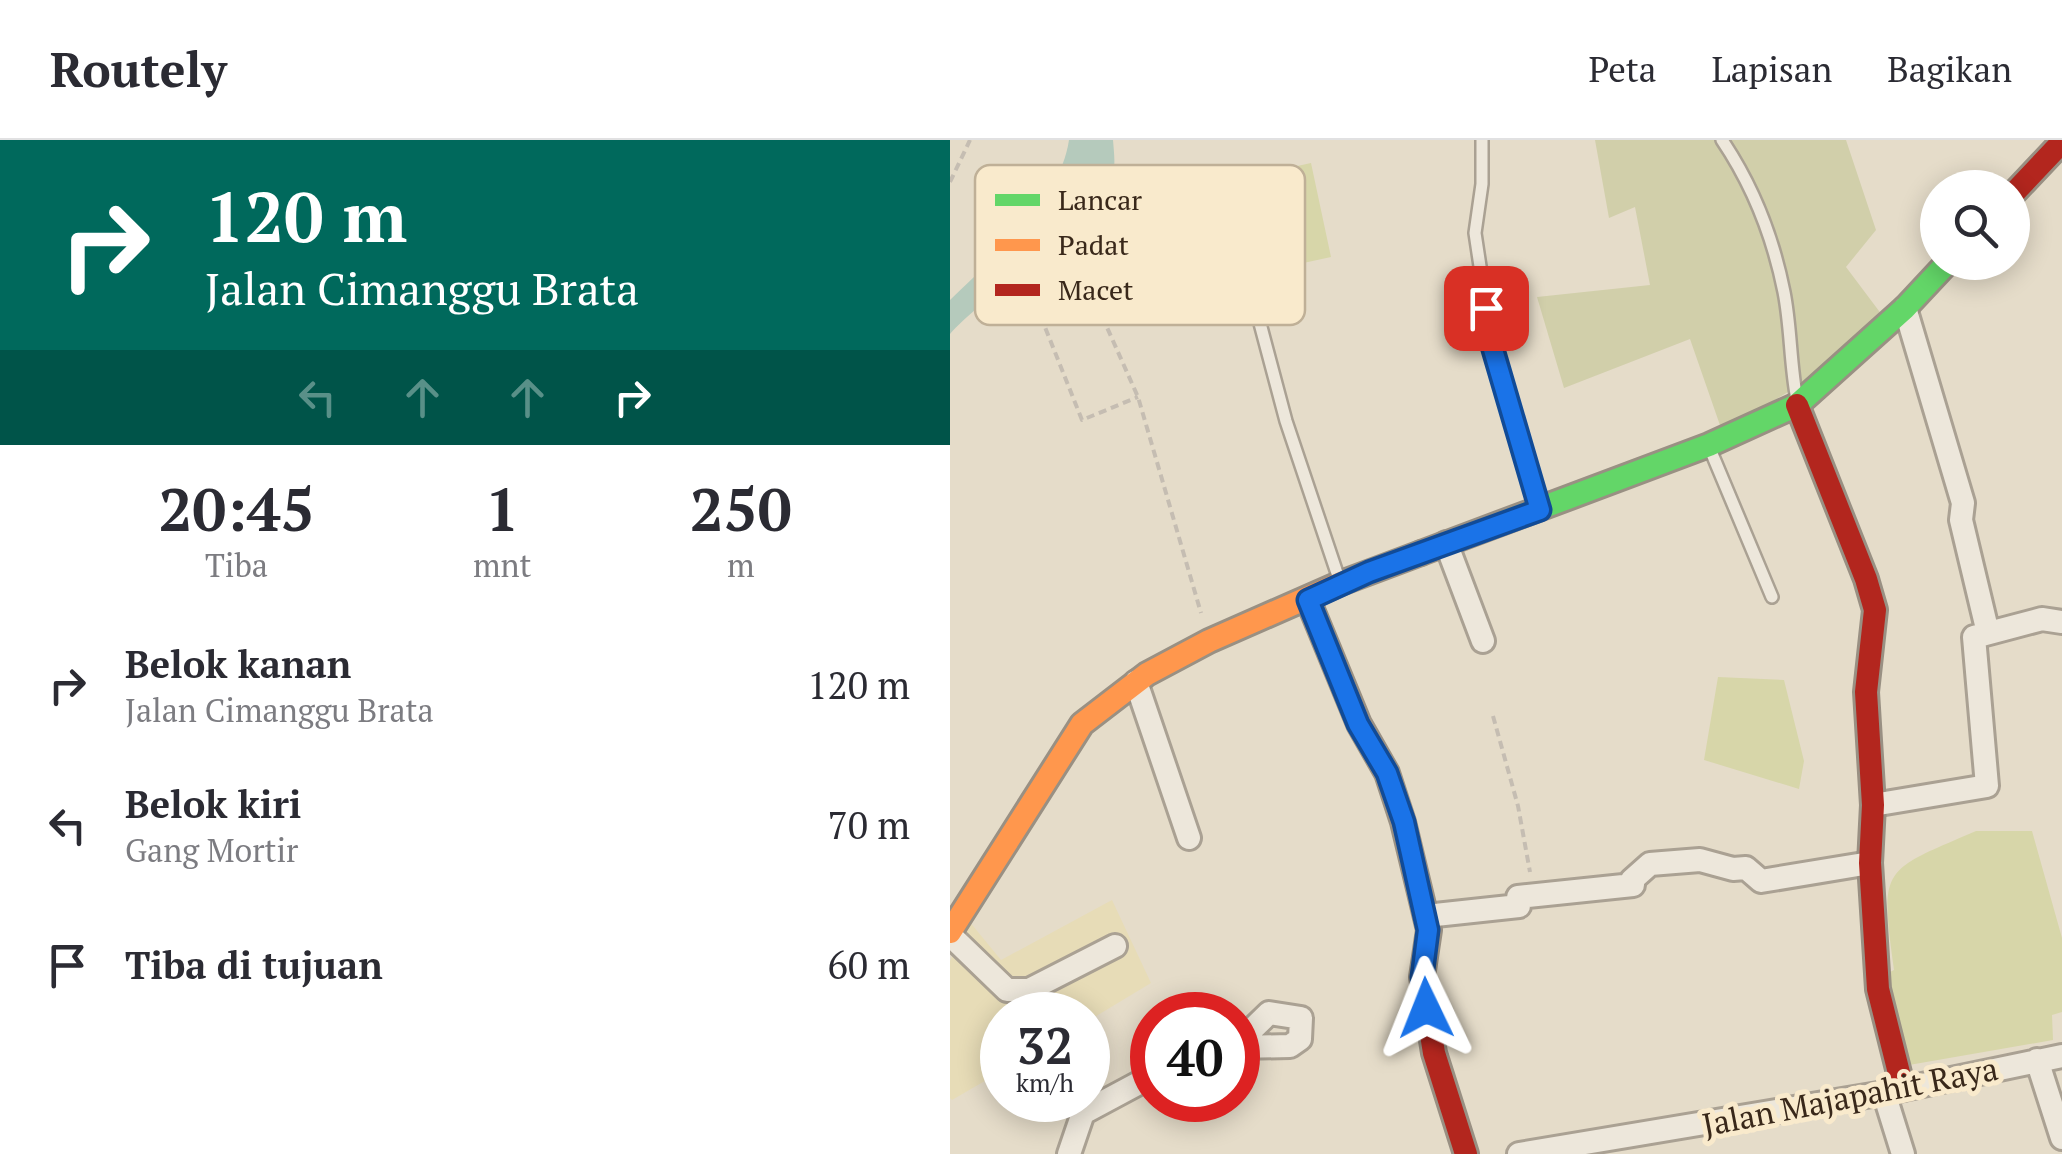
<!DOCTYPE html>
<html lang="id">
<style>
:root{--surface:#fff;--page:#f2f2f3;--text:#2b2b33;--muted:#7c7c81;--line:#e1e1e2}
body{margin:0;font-family:"PT Serif",serif;background:var(--page);color:var(--text);height:100vh;display:flex;flex-direction:column;font-size:38px;white-space:nowrap}
*{box-sizing:border-box;margin:0}
p{font-size:32px;color:var(--muted)}
.icon{flex:none;width:55px;height:55px;fill:none;stroke:currentColor;stroke-width:2;stroke-linecap:round;stroke-linejoin:round}
.map{position:relative;flex:1;overflow:hidden}
.sheet{display:flex;flex-direction:column;background:var(--surface);width:950px}
.sheet>*{flex:none}
.banner{background:#00695c;color:#fff;overflow:hidden}
.fabs{position:absolute;left:970px;top:30px;display:grid;gap:20px}
.fabs a{display:grid;place-items:center;width:110px;height:110px;border-radius:50%;background:var(--surface);box-shadow:0 5px 25px #0003;font-size:50px}
.speed{position:absolute;left:30px;top:852px;display:flex;gap:20px;font-size:50px;font-weight:700;text-align:center}
.speed>*{display:grid;place-content:center;width:130px;height:130px;border-radius:50%;background:var(--surface);box-shadow:0 5px 25px #0003;line-height:1}
.speed small{font-size:25px;font-weight:400}
.speed .limit{border:15px solid #d22;background:#fff;color:#111}
.pin{position:absolute;display:grid;place-items:center;width:85px;height:85px;color:#fff;margin:-42px;border-radius:20px;box-shadow:0 5px 15px #0006}
.me{position:absolute;width:110px;margin:-55px;rotate:358deg;stroke-linejoin:round;filter:drop-shadow(0 0 8px #0008)}
.turn{display:flex;align-items:center;gap:35px;height:210px;padding:0 40px;font-size:45px}
.turn .icon{width:130px;height:130px;stroke-width:2.5}
.turn b{display:block;font-size:70px;line-height:85px}
.lanes{display:flex;align-items:center;height:95px;padding:0 40px;background:#0003;justify-content:center;gap:50px;direction:ltr}
.lanes .off{opacity:.35}
.eta{display:flex;justify-content:space-evenly;align-items:center;height:170px;text-align:center}
.eta b{font-size:60px;font-weight:700;line-height:70px}
ul{padding:0;list-style:none}
li{display:flex;align-items:center;gap:30px;height:140px;padding:0 40px}
li div{flex:1}
li b{display:block;font-size:38px}
li em{font-style:normal}
header{display:flex;align-items:center;gap:60px;box-sizing:border-box;height:140px;padding:0 50px;background:var(--surface);border-bottom:2px solid var(--line)}
header strong{font-size:48px}
nav{display:flex;gap:55px;margin-inline-start:auto;font-size:35px}
main{display:flex;flex:1;min-height:0}
.map>svg:first-child{display:block}
.farmland{fill:#e7dcb7}
.green{fill:#d7d6a9}
.cemetery{fill:#d1cfaa}
.water{fill:#b5cabc}
.lines{fill:none;stroke-linecap:round;stroke-linejoin:round}
.lane-casing{stroke:#aaa193;stroke-width:16}
.street-casing{stroke:#aaa193;stroke-width:28}
.fast-casing{stroke:#999083;stroke-width:28}
.slow-casing{stroke:#999083;stroke-width:28}
.jam-casing{stroke:#999083;stroke-width:28}
.path{stroke:#c5bdb2;stroke-width:4;stroke-dasharray:8 5;stroke-linecap:butt}
.lane{stroke:#ede7db;stroke-width:11}
.street{stroke:#ede7db;stroke-width:22}
.fast{stroke:#63d668;stroke-width:22}
.slow{stroke:#ff974d;stroke-width:22}
.jam{stroke:#b3261e;stroke-width:22}
.route-casing{stroke:#114b97;stroke-width:25}
.route{stroke:#1a73e8;stroke-width:18}
.labels{text-anchor:middle;dominant-baseline:central;stroke-width:10;stroke-linejoin:round;paint-order:stroke}
.street-label{font-size:32px;fill:#39281a;stroke:#f9eacc}
.key{fill:#f9eacc;stroke:#bfb097;stroke-width:2.5}
.key-label{font-size:28px;fill:#39281a}
</style>
<header>
<strong>Routely</strong>
<nav><a>Peta</a><a>Lapisan</a><a>Bagikan</a></nav>
</header>
<main>
<section class="sheet">
<div class="banner">
<div class="turn"><svg class="icon" aria-label="right" viewBox="0 0 24 24"><path d="M7 20v-9h11M14 6l5 5-5 5"/></svg><div><b>120 m</b>Jalan Cimanggu Brata</div></div>
<div class="lanes"><svg class="icon off" aria-label="left" viewBox="0 0 24 24"><path d="M17 20v-9H6M10 6l-5 5 5 5"/></svg><svg class="icon off" aria-label="ahead" viewBox="0 0 24 24"><path d="M12 20V5M6 11l6-6 6 6"/></svg><svg class="icon off" aria-label="ahead" viewBox="0 0 24 24"><path d="M12 20V5M6 11l6-6 6 6"/></svg><svg class="icon" aria-label="right" viewBox="0 0 24 24"><path d="M7 20v-9h11M14 6l5 5-5 5"/></svg></div>
</div>
<div class="eta">
<div><b>20:45</b><p>Tiba</p></div>
<div><b>1</b><p>mnt</p></div>
<div><b>250</b><p>m</p></div>
</div>
<ul>
<li><svg class="icon" aria-label="right" viewBox="0 0 24 24"><path d="M7 20v-9h11M14 6l5 5-5 5"/></svg><div><b>Belok kanan</b><p>Jalan Cimanggu Brata</p></div><em>120 m</em></li>
<li><svg class="icon" aria-label="left" viewBox="0 0 24 24"><path d="M17 20v-9H6M10 6l-5 5 5 5"/></svg><div><b>Belok kiri</b><p>Gang Mortir</p></div><em>70 m</em></li>
<li><svg class="icon" aria-label="arrive" viewBox="0 0 24 24"><path d="M6 21V4h12l-3 4 3 4H6"/></svg><div><b>Tiba di tujuan</b></div><em>60 m</em></li>
</ul>
</section>
<div class="map">
<svg width="1112" height="1014" viewBox="0 0 1112 1014">
<rect width="100%" height="100%" fill="#e5dcc9"/>
<path class="farmland" d="M162 760 201 843 138 881V875H52V931L2 960 0 958V821L19 781 51 820Z"/>
<path class="green" d="M361 23 381 117 317 131 297 37Z
M768 537 834 540 854 621 849 649 754 620Z
M1026 691H1082L1112 798V872L1102 875 1103 900 959 925 930 837 944 830C930 726 931 732 1026 691Z"/>
<path class="cemetery" d="M645 0H896L926 90 896 127 932 175 865 236 772 291 740 199 614 248 587 157 700 145 685 67 659 78Z"/>
<path class="water" d="M119 0H163C164 13 166 26 162 39 147 85 37 152 0 194V160C43 118 110 62 119 0Z"/>
<g class="lines">
<defs>
<path id="lane" d="M532 0V44L525 93 542 206 590 367
M772 0C803 46 823 97 834 152 841 187 840 224 847 260
M299 142 336 281 389 439
M760 309 822 457"/>
<path id="street" d="M955 168 1013 363 1011 380 1038 493
M496 403 533 501
M186 542 239 698
M923 665 1037 646 1024 497 1092 479 1112 482
M476 776 569 766 568 757 683 745 682 740 700 724 750 720 783 729 796 728 811 741 920 723
M0 795 57 850H79L165 806
M288 903 319 873 351 878 350 899 340 906 288 907
M1087 920 1112 998
M934 953 953 1014
M119 1014 133 973 202 936
M569 1014 934 953 1112 916"/>
<path id="fast" d="M471 413 759 305 847 265 955 168 998 122"/>
<path id="slow" d="M0 792 132 584 197 534 259 501 391 443 471 413"/>
<path id="jam" d="M1062 55 1112 2
M847 265 916 439 925 470 916 552 923 665 920 723 928 849 953 949
M358 460 409 584 437 633 453 682 479 790 472 837 484 913 516 1014"/>
</defs>
<use href="#lane" class="lane-casing"/>
<use href="#street" class="street-casing"/>
<use href="#fast" class="fast-casing"/>
<use href="#slow" class="slow-casing"/>
<use href="#jam" class="jam-casing"/>
<path class="path" d="M0 42 20 0
M131 129 188 257 251 473
M81 152 132 280 188 257
M543 576 568 666 580 732"/>
<use href="#lane" class="lane"/>
<use href="#street" class="street"/>
<use href="#fast" class="fast"/>
<use href="#slow" class="slow"/>
<use href="#jam" class="jam"/>
</g>
<g class="lines">
<defs>
<path id="route" d="M476 868 472 837 478 790 454 682 437 633 408 584 358 460 419 432 590 370 542 206 536 168"/>
</defs>
<use href="#route" class="route-casing"/>
<use href="#route" class="route"/>
</g>
<g class="labels">
<g class="street-label">
<text transform="translate(900 956) rotate(-11)">Jalan Majapahit Raya</text>
</g>
</g>
<rect x="25" y="25" width="330" height="160" rx="15" class="key"/>
<rect x="45" y="54" width="45" height="12" fill="#63d668"/>
<rect x="45" y="99" width="45" height="12" fill="#ff974d"/>
<rect x="45" y="144" width="45" height="12" fill="#b3261e"/>
<g class="key-label">
<text x="108" y="70">Lancar</text>
<text x="108" y="115">Padat</text>
<text x="108" y="160">Macet</text>
</g>
</svg>
<div class="fabs">
<a><svg class="icon" aria-label="search" viewBox="0 0 24 24"><circle cx="10" cy="10" r="6"/><path d="M15 15l6 6"/></svg></a>
</div>
<div class="speed"><div>32<small>km/h</small></div><div class="limit">40</div></div>
<div class="pin" style="left:536px;top:168px;background:#d93025"><svg class="icon" aria-label="arrive" viewBox="0 0 24 24"><path d="M6 21V4h12l-3 4 3 4H6"/></svg></div>
<svg class="me" style="left:476px;top:868px" viewBox="-20 -20 40 40"><path d="M0-17L14 15 0 8-14 15z" fill="#1a73e8" stroke="#fff" stroke-width="4"/></svg>
</div>
</main>
